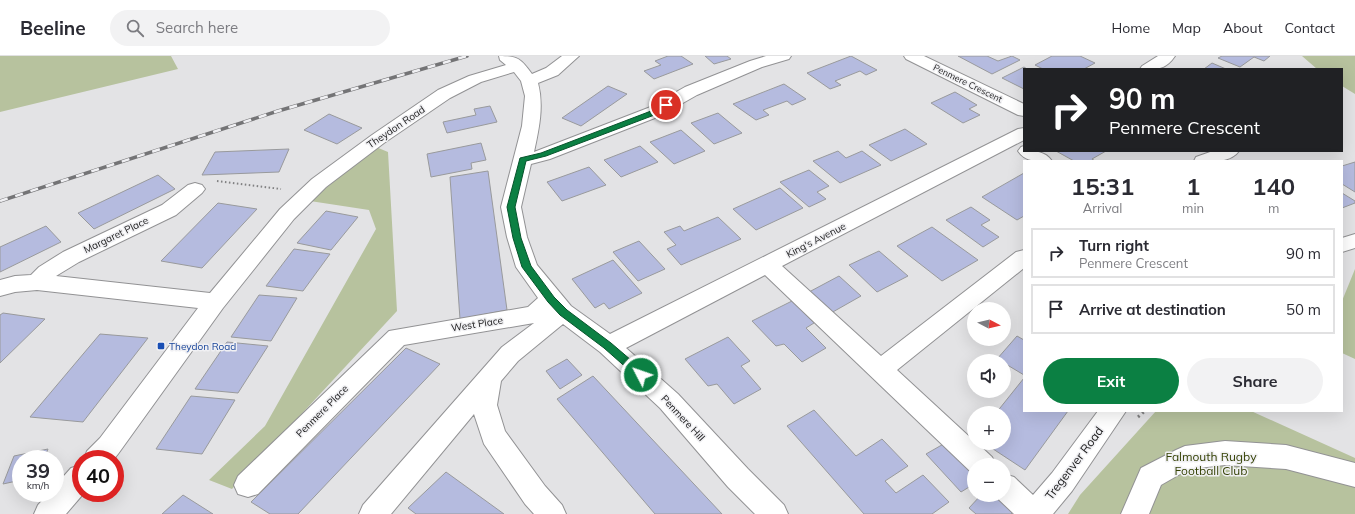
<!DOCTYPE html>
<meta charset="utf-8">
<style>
:root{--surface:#fff;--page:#f2f2f3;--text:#2b2b33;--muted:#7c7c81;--line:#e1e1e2;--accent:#0b8043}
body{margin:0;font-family:Mulish,sans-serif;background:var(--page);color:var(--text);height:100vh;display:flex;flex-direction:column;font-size:15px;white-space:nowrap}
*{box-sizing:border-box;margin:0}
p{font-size:13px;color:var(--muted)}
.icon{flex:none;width:22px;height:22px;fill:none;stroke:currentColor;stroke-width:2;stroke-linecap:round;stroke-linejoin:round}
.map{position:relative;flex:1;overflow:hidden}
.details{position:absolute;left:1023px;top:104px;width:320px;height:252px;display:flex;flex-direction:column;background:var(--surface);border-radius:0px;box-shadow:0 4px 16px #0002}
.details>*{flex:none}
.hud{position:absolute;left:1023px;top:12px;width:320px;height:84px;border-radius:0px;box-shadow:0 4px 16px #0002;background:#202124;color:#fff;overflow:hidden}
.needle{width:26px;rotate:97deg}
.tools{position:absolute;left:967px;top:246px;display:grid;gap:8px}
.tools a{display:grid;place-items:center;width:44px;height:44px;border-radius:50%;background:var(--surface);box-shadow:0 4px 16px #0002;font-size:20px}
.speed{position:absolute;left:12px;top:394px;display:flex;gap:8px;font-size:20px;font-weight:700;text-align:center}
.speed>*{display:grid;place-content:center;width:52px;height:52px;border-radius:50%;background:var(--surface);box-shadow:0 4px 16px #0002;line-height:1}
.speed small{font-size:10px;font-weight:400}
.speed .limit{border:6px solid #d22;background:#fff;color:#111}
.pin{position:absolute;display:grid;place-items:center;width:34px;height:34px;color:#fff;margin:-17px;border:2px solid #fff;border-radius:50%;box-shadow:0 1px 4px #0007}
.me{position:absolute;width:44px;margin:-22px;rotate:311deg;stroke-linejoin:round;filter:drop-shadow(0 0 3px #0008)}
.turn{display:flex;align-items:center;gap:14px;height:84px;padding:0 20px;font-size:18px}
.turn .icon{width:52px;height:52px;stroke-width:2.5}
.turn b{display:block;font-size:28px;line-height:34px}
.eta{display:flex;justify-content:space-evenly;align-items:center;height:68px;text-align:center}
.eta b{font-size:24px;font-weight:700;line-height:28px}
.action{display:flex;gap:8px;margin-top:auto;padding:8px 20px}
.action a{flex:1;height:46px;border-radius:24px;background:var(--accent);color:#fff;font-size:16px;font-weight:700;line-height:46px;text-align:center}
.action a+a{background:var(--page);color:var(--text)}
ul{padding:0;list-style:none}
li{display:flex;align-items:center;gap:12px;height:50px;margin:0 8px 6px;padding:0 12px;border:2px solid var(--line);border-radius:0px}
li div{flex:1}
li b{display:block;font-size:15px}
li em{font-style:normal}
header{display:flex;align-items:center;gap:24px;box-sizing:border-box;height:56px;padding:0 20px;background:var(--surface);border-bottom:1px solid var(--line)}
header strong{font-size:19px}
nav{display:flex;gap:22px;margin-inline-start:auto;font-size:14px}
.search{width:280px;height:36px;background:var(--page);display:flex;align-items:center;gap:10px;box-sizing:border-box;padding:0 14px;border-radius:22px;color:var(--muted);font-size:15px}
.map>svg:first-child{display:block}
.green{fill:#b7c29e}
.building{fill:#b5bbdf;stroke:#999a9c}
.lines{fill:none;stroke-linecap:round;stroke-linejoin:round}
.minor-casing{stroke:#929294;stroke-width:2}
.path-far1{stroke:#818182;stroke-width:2;stroke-dasharray:1.5 2.5;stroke-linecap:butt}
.path{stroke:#818182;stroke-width:3;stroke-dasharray:2 3.5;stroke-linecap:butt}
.minor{fill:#fff;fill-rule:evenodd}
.rail-casing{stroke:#747476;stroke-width:3.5}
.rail{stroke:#f0f0f3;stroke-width:2.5;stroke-dasharray:8;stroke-linecap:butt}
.route{fill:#0b8043;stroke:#07532c}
.transit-dot{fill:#1a4fb4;stroke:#f0f0f3;stroke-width:1.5}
.labels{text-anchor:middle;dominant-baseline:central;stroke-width:3;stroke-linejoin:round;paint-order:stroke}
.far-street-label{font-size:9px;fill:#202021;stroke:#f0f0f3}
.street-label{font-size:10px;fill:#202021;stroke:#f0f0f3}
.transit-label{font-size:10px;fill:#164399;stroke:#f0f0f3;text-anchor:start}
.near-park-label{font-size:12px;fill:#354205;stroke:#f0f0f3}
.near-street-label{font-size:12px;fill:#202021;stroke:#f0f0f3}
</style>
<header>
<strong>Beeline</strong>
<div class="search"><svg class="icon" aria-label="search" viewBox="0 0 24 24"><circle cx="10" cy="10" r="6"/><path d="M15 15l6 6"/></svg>Search here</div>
<nav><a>Home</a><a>Map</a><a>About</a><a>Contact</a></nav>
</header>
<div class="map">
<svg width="1355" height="458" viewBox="0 0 1355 458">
<rect width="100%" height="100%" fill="#e3e3e5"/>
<path class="green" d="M0 0H171L178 13 0 56Z
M1302 0H1355V38L1342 30V13H1317Z
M376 91 388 96 397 255 232 433 209 424 265 370 376 173 369 154 310 145Z
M1355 213V303L1342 297V245Z
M1156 355H1251L1355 402V458H1068L1080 439Z"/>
<path class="building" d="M668 0H681L693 8 654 23 644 15 661 9 655 5Z
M705 0H727L731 3 714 8Z
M851 0 877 14 866 19 860 15 835 25 841 29 830 33 807 17Z
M958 0H987L998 5 1012 0 1020 4 992 18Z
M1052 0H1080L1095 7 1084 13H1043L1035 9Z
M1222 0H1270L1264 5 1254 1 1240 11 1218 2Z
M1212 7 1226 13H1204Z
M1024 11 1027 13H1024V33L1002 22Z
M784 28 806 43 792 49 787 45 763 54 769 59 756 64 733 48Z
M608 30 627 38 581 70 562 62Z
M955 36 977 49 969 53 980 59 963 67 931 47Z
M490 50 497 66 447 77 443 66 476 59 474 53Z
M718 57 742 77 714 88 691 67Z
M329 58 362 72 337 88 304 74Z
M905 73 927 88 891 105 869 89Z
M681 74 705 95 674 108 650 86Z
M481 87 486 104 471 107 472 113 431 121 427 98Z
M640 90 658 106 621 121 604 104Z
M289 93 279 116 202 119 215 96Z
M838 95 846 102 862 95 881 109 840 127 813 105Z
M1056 95H1106L1092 103 1095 105H1074Z
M1355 106V136L1342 128V110Z
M589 111 606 129 562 145 547 126Z
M809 114 829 130 817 136 826 143 809 151 780 126Z
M488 115 507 254 460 263 450 121Z
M1024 117V160L1017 164 982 141Z
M158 119 175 133 94 173 78 157Z
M780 132 803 152 756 174 733 153Z
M1342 137 1355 145V147L1342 152Z
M218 147 257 153 202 212 161 205Z
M971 151 990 164 981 169 999 181 983 191 946 164Z
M326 155 358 161 331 194 297 187Z
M718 161 741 183 681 209 667 193 676 189 664 176 680 170 684 175Z
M46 170 61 186 0 216V191Z
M932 171 978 204 942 225 897 190Z
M639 185 665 213 638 225 613 196Z
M294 193 330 198 303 235 266 230Z
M879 195 908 220 877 236 849 209Z
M613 204 642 237 609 253 604 247 595 252 572 223Z
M839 220 861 240 831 257 809 236Z
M259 239 297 242 271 285 231 281Z
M792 245 814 267 806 272 826 292 802 306 784 288 776 290 752 265Z
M3 257 45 263 0 307V259Z
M100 278 148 282 83 366 30 361Z
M1017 280 1024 284V319L1004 307V305L997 303Z
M728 281 750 305 741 310 761 333 734 348 717 328 708 330 685 303Z
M227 286 268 290 238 337 195 333Z
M406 292 440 308 298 458H270L251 446Z
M567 303 582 319 560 333 546 315Z
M593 320 722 458H655L557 343Z
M1024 322V355H1068L1025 414 984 387H1004V357H996Z
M191 340 235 344 202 398 156 393Z
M814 354 856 400 882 383 908 410 885 425 896 437 923 419 949 446 932 458H864L787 370Z
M947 386 974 415V428L961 436 926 398Z
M48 393 44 403H21V424L3 428 14 400Z
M446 416 504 458H416L408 452Z
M183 439 213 458H162Z
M981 439H999L1016 453 1011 458H976L969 452Z"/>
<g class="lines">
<defs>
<path id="minor" d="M499 0C518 0 521 3 532 18L546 12 562 0H579L558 19 538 27C544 50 539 73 534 96L648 52 685 31 750 5 766 0H791L789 3 762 11 697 39 660 60 550 103 531 108 521 151 527 181 537 209 571 250 610 278 1018 73 1024 72V84L782 210 881 300 1016 196 1024 194V212L897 314 974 385V387H977L992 401 996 409H974V418L972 417 765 219 626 292 678 338 748 413 784 449 788 458H755L728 431 660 352 600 296 563 268 518 305 501 325 497 349 505 375 545 430 562 449 566 458H534L525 448 484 388 474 358 391 458H359L363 449 502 291 534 267 404 289 258 438 248 441 238 438 234 429 238 420 389 275 528 251 538 242 516 211 507 181 501 151 522 70 525 40 521 25 514 16 481 26 450 42 384 87 326 131 294 163 223 252 118 398 114 403H84L87 395 100 382 198 252 37 234 15 236 0 240V224L15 220 31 219 39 211 63 196 162 149 188 129 195 127 202 129 205 133 202 137 176 159 79 206 56 220 210 237 280 153 312 123 372 79 438 34 469 20 506 9 500 4Z
M904 0H924L1024 48V60L1018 59 906 3Z
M1158 0H1175C1165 15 1156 13 1140 13L1142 10Z
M1024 90V95C1035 95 1045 95 1052 105 1039 105 1026 107 1018 95L1021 91Z
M1213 95H1239C1230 108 1208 105 1194 105L1196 101Z
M1355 178V192L1342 196V182Z
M1098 355H1126L1072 435 1053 458H1014L994 439H1004V418L1014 421 1033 439 1052 417Z
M1225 385 1286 389 1355 407V431L1286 413 1225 409 1189 413 1161 429 1149 458H1121L1141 412 1176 394 1185 390Z
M81 409V437H84L66 458H34L38 449 49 437H55V430L71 412Z"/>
</defs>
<use href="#minor" class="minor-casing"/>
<path class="path-far1" d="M217 125 281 133"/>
<path class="path" d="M1138 361 1145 355"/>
<use href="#minor" class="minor"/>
<defs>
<path id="rail" d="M0 145 278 55 467 0"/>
</defs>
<use href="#rail" class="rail-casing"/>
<use href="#rail" class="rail"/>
</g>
<path class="route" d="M666 47 669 48V51L657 58 546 100 526 105 515 151 521 182 531 210 554 241 567 254 611 287 645 316 646 319 645 322H638L604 292 560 259 548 246 522 211 513 182 507 151 520 102 541 97 651 55Z"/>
<rect class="transit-dot" x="157" y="286" width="8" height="8" rx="2"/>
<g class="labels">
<g class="far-street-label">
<text transform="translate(968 27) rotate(26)">Penmere Crescent</text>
</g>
<g class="street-label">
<text transform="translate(396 71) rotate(-34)">Theydon Road</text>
<text transform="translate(116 179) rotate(-26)">Margaret Place</text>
<text transform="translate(816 184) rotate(-27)">King's Avenue</text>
<text transform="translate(477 268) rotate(-9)">West Place</text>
<text transform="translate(322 355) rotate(-45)">Penmere Place</text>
<text transform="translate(683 362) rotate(47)">Penmere Hill</text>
</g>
<g class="transit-label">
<text x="169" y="290">Theydon Road</text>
</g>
<g class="near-park-label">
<text x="1211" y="400">Falmouth Rugby<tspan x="1211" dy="14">Football Club</tspan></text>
</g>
<g class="near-street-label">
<text transform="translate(1074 407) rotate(-53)">Tregenver Road</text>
</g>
</g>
</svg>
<div class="tools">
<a><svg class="needle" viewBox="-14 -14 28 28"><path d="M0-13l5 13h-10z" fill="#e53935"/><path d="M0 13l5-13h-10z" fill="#7c7c81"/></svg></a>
<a><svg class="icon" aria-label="sound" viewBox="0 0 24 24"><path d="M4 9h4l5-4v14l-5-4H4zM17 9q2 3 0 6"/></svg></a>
<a>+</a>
<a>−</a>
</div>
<div class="speed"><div>39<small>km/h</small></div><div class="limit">40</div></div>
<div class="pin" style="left:666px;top:49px;background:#d93025"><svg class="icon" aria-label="arrive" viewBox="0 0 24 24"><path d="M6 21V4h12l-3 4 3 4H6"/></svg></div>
<svg class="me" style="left:641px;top:319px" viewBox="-20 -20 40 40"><circle r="17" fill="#0b8043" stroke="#fff" stroke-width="3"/><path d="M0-11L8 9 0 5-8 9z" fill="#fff"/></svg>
<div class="hud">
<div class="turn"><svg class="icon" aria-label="right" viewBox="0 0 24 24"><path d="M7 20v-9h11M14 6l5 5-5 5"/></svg><div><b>90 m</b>Penmere Crescent</div></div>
</div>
<section class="details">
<div class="eta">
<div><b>15:31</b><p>Arrival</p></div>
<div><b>1</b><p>min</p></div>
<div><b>140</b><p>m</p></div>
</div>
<ul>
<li><svg class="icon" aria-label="right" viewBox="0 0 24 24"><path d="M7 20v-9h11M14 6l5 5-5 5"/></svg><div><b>Turn right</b><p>Penmere Crescent</p></div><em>90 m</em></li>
<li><svg class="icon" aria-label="arrive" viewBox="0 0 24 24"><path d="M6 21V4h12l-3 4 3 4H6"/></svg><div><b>Arrive at destination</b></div><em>50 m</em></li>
</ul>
<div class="action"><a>Exit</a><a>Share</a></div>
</section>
</div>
